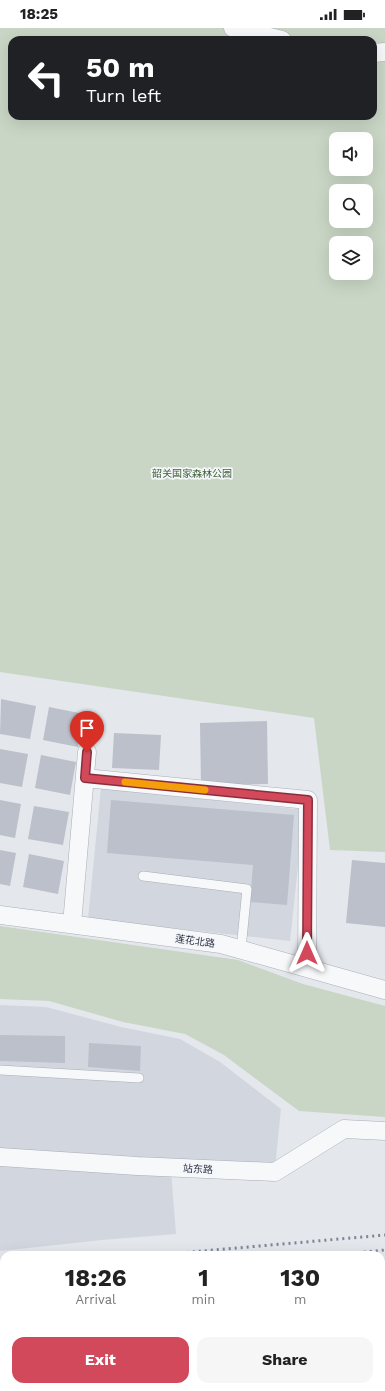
<!DOCTYPE html>
<meta charset="utf-8">
<style>
:root{--surface:#fff;--page:#f6f6f6;--text:#222;--muted:#767676;--accent:#d1495b}
body{margin:0;font-family:"Work Sans","Noto Sans SC",sans-serif;background:var(--page);color:var(--text);height:100vh;display:flex;flex-direction:column;font-size:15px;white-space:nowrap}
*{box-sizing:border-box;margin:0}
p{font-size:13px;color:var(--muted)}
.icon{flex:none;width:22px;height:22px;fill:none;stroke:currentColor;stroke-width:2;stroke-linecap:round;stroke-linejoin:round}
.map{position:relative;flex:1;overflow:hidden}
.details{position:absolute;left:0px;top:1223px;width:385px;height:140px;display:flex;flex-direction:column;background:var(--surface);border-radius:12px 12px 0 0;box-shadow:0 4px 16px #0002}
.details>*{flex:none}
.top-card{position:absolute;left:8px;top:8px;width:369px;height:84px;border-radius:12px;box-shadow:0 4px 16px #0002;background:#202124;color:#fff;overflow:hidden}
.fabs{position:absolute;left:329px;top:104px;display:grid;gap:8px}
.fabs a{display:grid;place-items:center;width:44px;height:44px;border-radius:8px;background:var(--surface);box-shadow:0 4px 16px #0002;font-size:20px}
.pin{position:absolute;display:grid;place-items:center;width:34px;height:34px;color:#fff;margin:-41px -17px;border-radius:50% 50% 50% 0;rotate:-45deg;box-shadow:0 0 4px #0007}
.pin .icon{rotate:45deg}
.me{position:absolute;width:44px;margin:-22px;rotate:0deg;stroke-linejoin:round;filter:drop-shadow(0 0 3px #0008)}
.turn{display:flex;align-items:center;gap:14px;height:84px;padding:0 12px;font-size:18px}
.turn .icon{width:52px;height:52px;stroke-width:2.5}
.turn b{display:block;font-size:28px;line-height:34px}
.eta{display:flex;justify-content:space-evenly;align-items:center;height:68px;text-align:center}
.eta b{font-size:24px;font-weight:700;line-height:28px}
.primary-button{display:flex;gap:8px;margin-top:auto;padding:8px 12px}
.primary-button a{flex:1;height:46px;border-radius:12px;background:var(--accent);color:#fff;font-size:16px;font-weight:700;line-height:46px;text-align:center}
.primary-button a+a{background:var(--page);color:var(--text)}
.status{display:flex;justify-content:space-between;align-items:center;height:28px;padding:0 20px;background:var(--surface);direction:ltr}
.status svg{height:11px;fill:currentColor}
.map>svg:first-child{display:block}
.built{fill:#d2d6de}
.green{fill:#c9d6c5;fill-rule:evenodd}
.building{fill:#bbc0ca}
.lines{fill:none;stroke-linecap:round;stroke-linejoin:round}
.service-casing{stroke:#a9aeb7;stroke-width:10}
.minor-casing{stroke:#a9aeb7;stroke-width:19}
.service{stroke:#f7f8fa;stroke-width:9}
.minor{stroke:#f7f8fa;stroke-width:18}
.rail{stroke:#7d8696;stroke-width:3;stroke-dasharray:2 4;stroke-linecap:butt}
.route-casing{stroke:#882f3b;stroke-width:10}
.route{stroke:#d1495b;stroke-width:7}
.slow{stroke:#f59e0b;stroke-width:7}
.labels{text-anchor:middle;dominant-baseline:central;stroke-width:3.5;stroke-linejoin:round;paint-order:stroke}
.park-label{font-size:10px;fill:#3f6138;stroke:#f4f6f9}
.street-label{font-size:10px;fill:#2b3445;stroke:#f4f6f9}
</style>
<div class="status"><b>18:25</b><svg viewBox="0 0 49 12"><path d="M0 12V9h3v3zM5 12V6h3v6zM10 12V3h3v9zM15 12V0h3v12zM26 1h20v11H26zM47 4h2v5h-2z"/></svg></div>
<div class="map">
<svg width="385" height="1363" viewBox="0 0 385 1363">
<rect width="100%" height="100%" fill="#e4e7ec"/>
<path class="built" d="M101 760 304 782 290 913 88 891Z
M0 977 46 979 121 999 180 1011 220 1034 281 1081 275 1140 0 1126Z
M0 1131 171 1143 176 1206 102 1212 0 1223Z
M385 1325V1363H282V1359H381V1326Z
M183 1359H274L275 1363H175Z"/>
<path class="green" d="M0 0H385V824L330 822 314 690 0 644ZM12 12H373V88H12ZM336 111H366V141H336ZM336 163H366V193H336ZM336 215H366V245H336Z
M0 898 238 932 303 956 385 978V1089L299 1083 224 1027 185 1006 123 994 49 973 0 971Z"/>
<path class="building" d="M1 671 36 678 30 711 0 706Z
M49 679 84 686 78 719 43 712Z
M267 693 268 756 201 757 200 695Z
M114 705 161 707 159 742 112 740Z
M0 721 28 726 22 759 0 755Z
M41 727 76 734 70 767 35 760Z
M0 772 21 776 15 810 0 807Z
M111 772 294 787 287 877 250 874 253 837 107 825Z
M34 778 69 784 63 817 28 811Z
M0 822 16 825 10 858 0 856Z
M29 826 64 833 58 866 23 859Z
M352 832 385 835V899L346 895Z
M0 1007 65 1008V1035L0 1033Z
M89 1015 141 1018 140 1043 88 1039Z
M385 1264V1304L381 1305V1265Z
M4 1311V1349H0V1312Z
M240 1359H249L251 1363H231Z
M303 1359H377L378 1363H304Z"/>
<g class="lines">
<defs>
<path id="service" d="M143 848 247 861 241 921
M0 1042 139 1050
M279 1359 280 1363"/>
<path id="minor" d="M233 0 282 12
M373 25 385 24
M85 750 308 772 307 940
M0 887 221 916 385 962
M72 896 87 724
M0 1129 137 1138 275 1144 344 1101 385 1103
M381 1323 385 1322
M144 1363 151 1359"/>
</defs>
<use href="#service" class="service-casing"/>
<use href="#minor" class="minor-casing"/>
<use href="#service" class="service"/>
<use href="#minor" class="minor"/>
<path class="rail" d="M157 1227 385 1207
M334 1227 385 1222
M381 1237 385 1236
M0 1241 4 1240
M0 1259H4
M0 1274 4 1273"/>
</g>
<g class="lines">
<defs>
<path id="route" d="M87 724 85 750 308 772 307 925"/>
</defs>
<use href="#route" class="route-casing"/>
<use href="#route" class="route"/>
<path class="slow" d="M125 754 205 762"/>
</g>
<g class="labels">
<g class="park-label">
<text x="192" y="445">韶关国家森林公园</text>
</g>
<g class="street-label">
<text transform="translate(195 913) rotate(8)">莲花北路</text>
<text transform="translate(198 1141) rotate(3)">站东路</text>
</g>
</g>
</svg>
<div class="fabs">
<a><svg class="icon" aria-label="sound" viewBox="0 0 24 24"><path d="M4 9h4l5-4v14l-5-4H4zM17 9q2 3 0 6"/></svg></a>
<a><svg class="icon" aria-label="search" viewBox="0 0 24 24"><circle cx="10" cy="10" r="6"/><path d="M15 15l6 6"/></svg></a>
<a><svg class="icon" aria-label="layers" viewBox="0 0 24 24"><path d="M12 4l9 5-9 5-9-5zM3 14l9 5 9-5"/></svg></a>
</div>
<div class="pin" style="left:87px;top:724px;background:#d93025"><svg class="icon" aria-label="arrive" viewBox="0 0 24 24"><path d="M6 21V4h12l-3 4 3 4H6"/></svg></div>
<svg class="me" style="left:307px;top:925px" viewBox="-20 -20 40 40"><path d="M0-17L14 15 0 8-14 15z" fill="#d1495b" stroke="#fff" stroke-width="4"/></svg>
<div class="top-card">
<div class="turn"><svg class="icon" aria-label="left" viewBox="0 0 24 24"><path d="M17 20v-9H6M10 6l-5 5 5 5"/></svg><div><b>50 m</b>Turn left</div></div>
</div>
<section class="details">
<div class="eta">
<div><b>18:26</b><p>Arrival</p></div>
<div><b>1</b><p>min</p></div>
<div><b>130</b><p>m</p></div>
</div>
<div class="primary-button"><a>Exit</a><a>Share</a></div>
</section>
</div>
